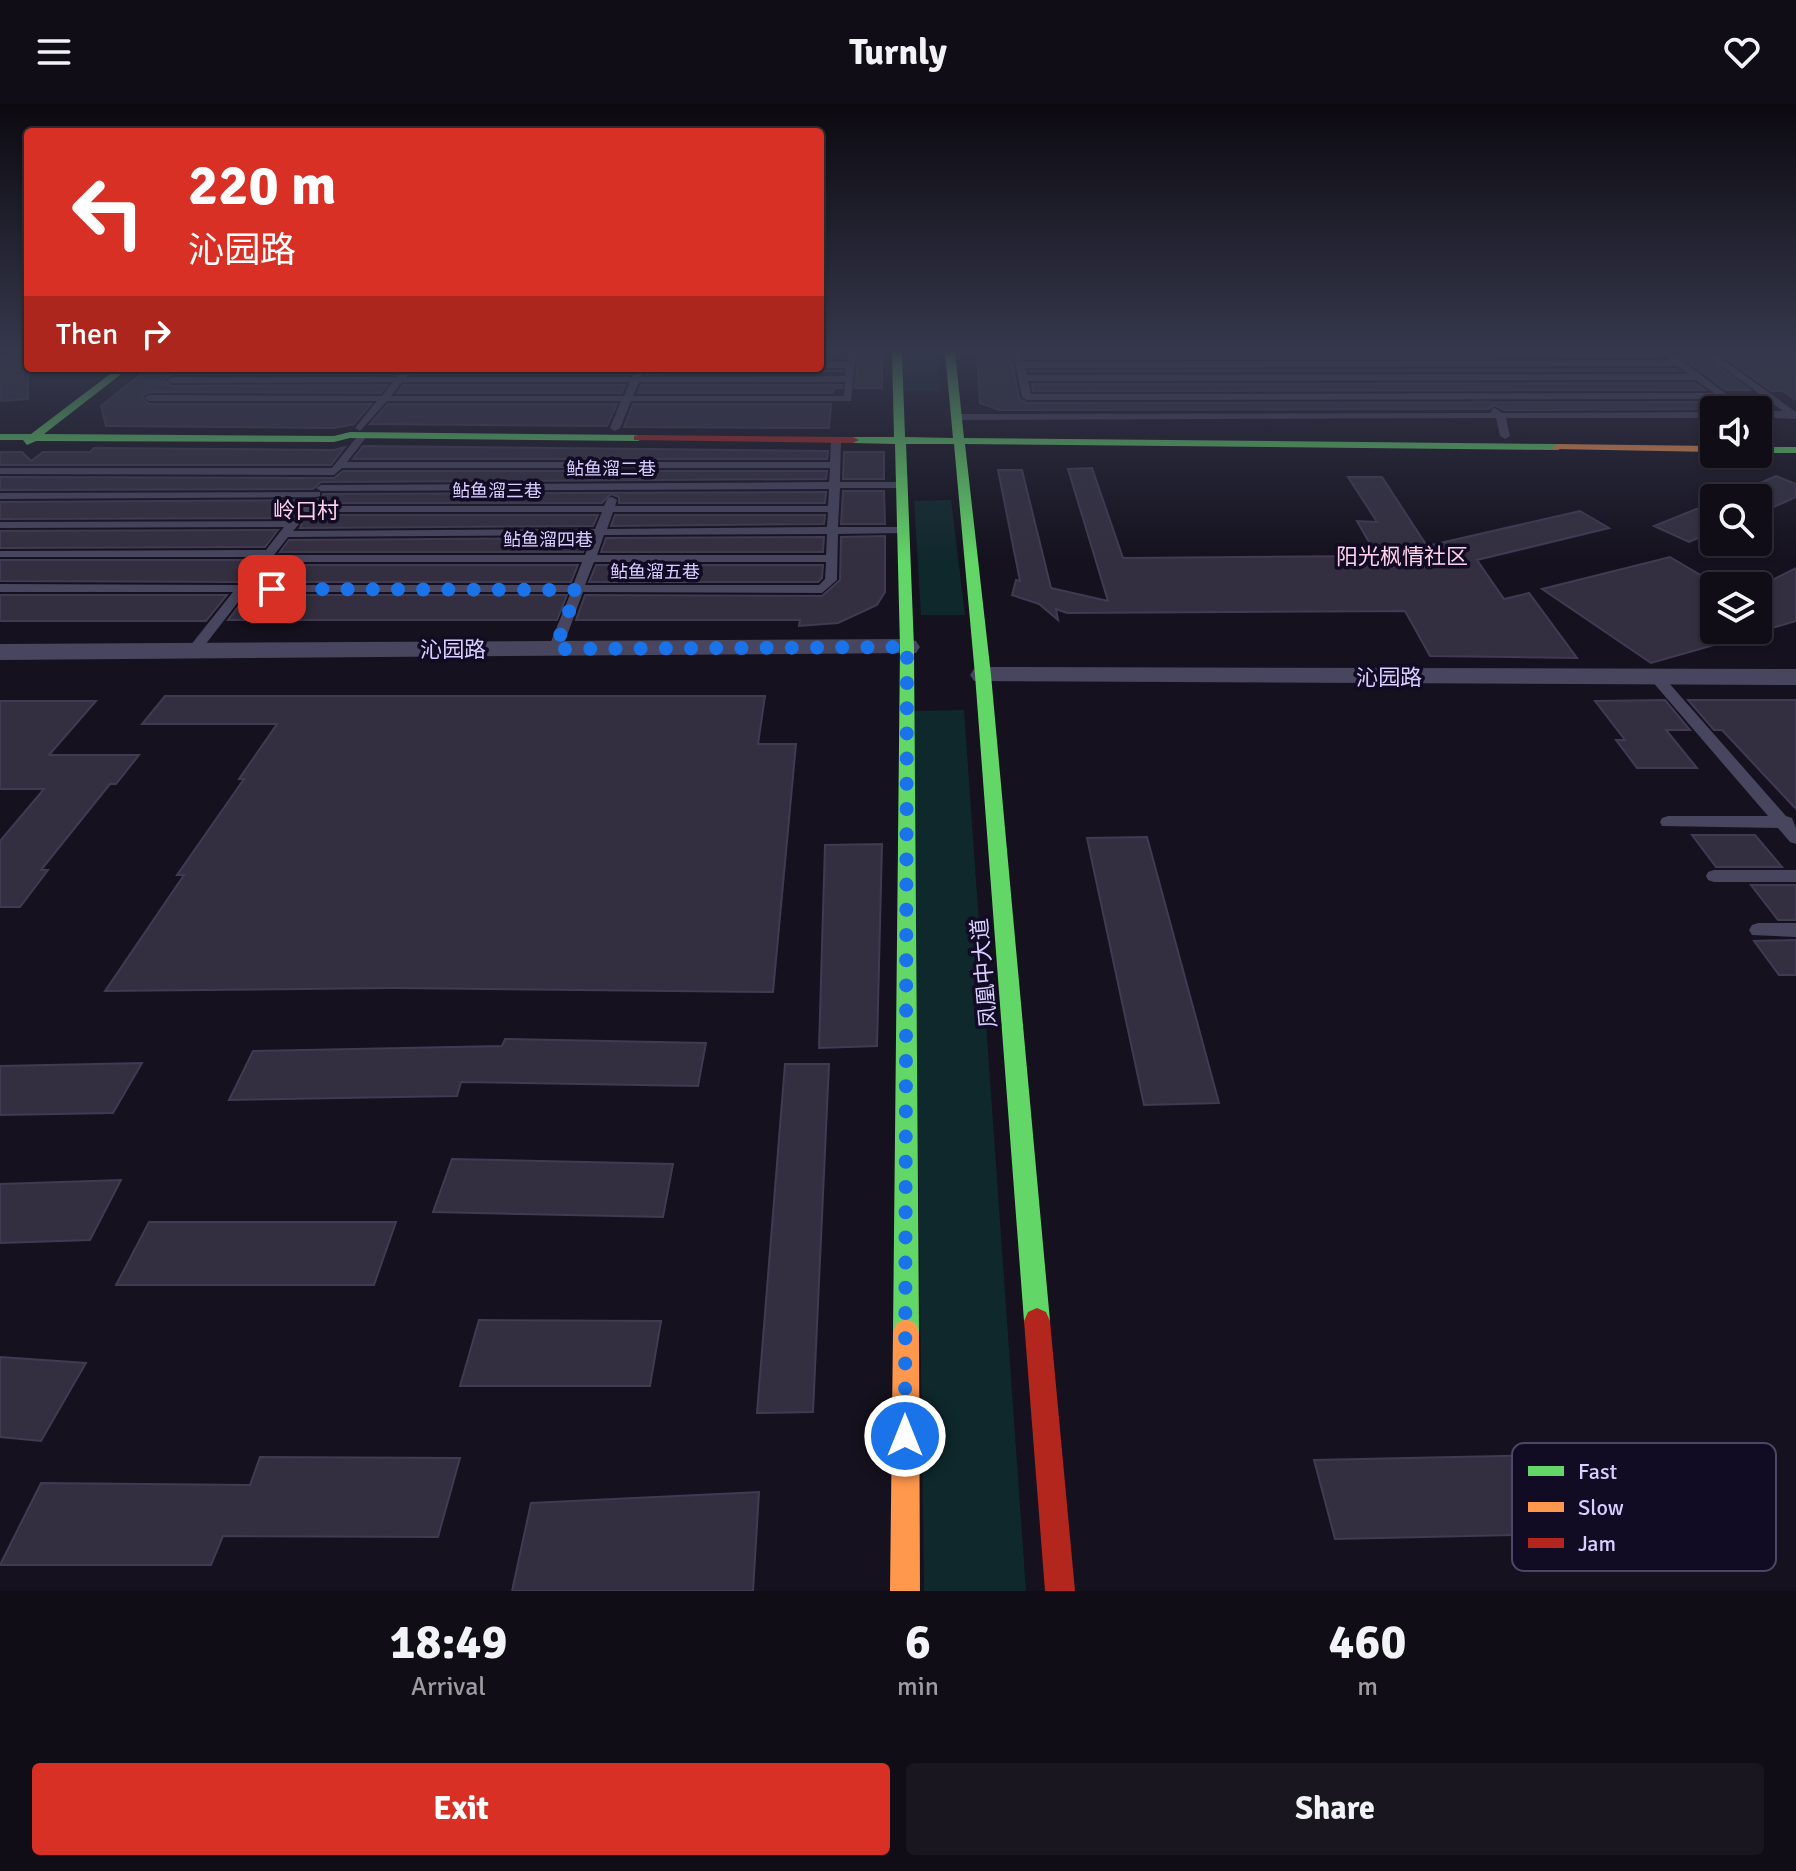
<!DOCTYPE html>
<meta charset="utf-8">
<style>
:root{--surface:#100d16;--page:#19161f;--text:#f1f3f6;--muted:#9c9ca1;--line:#302d35;--accent:#d93025}
body{margin:0;font-family:Signika,"Noto Sans SC",sans-serif;background:var(--page);color:var(--text);height:100vh;display:flex;flex-direction:column;font-size:30px;white-space:nowrap}
*{box-sizing:border-box;margin:0}
p{font-size:26px;color:var(--muted)}
.icon{flex:none;width:44px;height:44px;fill:none;stroke:currentColor;stroke-width:2;stroke-linecap:round;stroke-linejoin:round}
.map{position:relative;height:1487px;overflow:hidden}
.drawer{display:flex;flex-direction:column;background:var(--surface);flex:1}
.drawer>*{flex:none}
.hud{position:absolute;left:24px;top:24px;width:800px;height:244px;border-radius:8px;box-shadow:0 2px 6px #0004,0 0 0 2px var(--line);background:#d93025;color:#fff;overflow:hidden}
.controls{position:absolute;left:1700px;top:292px;display:grid;gap:16px}
.controls a{display:grid;place-items:center;width:72px;height:72px;border-radius:8px;background:var(--surface);box-shadow:0 2px 6px #0004,0 0 0 2px var(--line);font-size:40px}
.pin{position:absolute;display:grid;place-items:center;width:68px;height:68px;color:#fff;margin:-34px;border-radius:16px;box-shadow:0 4px 12px #0006}
.me{position:absolute;width:88px;margin:-44px;rotate:0deg;stroke-linejoin:round;filter:drop-shadow(0 0 6px #0008)}
.turn{display:flex;align-items:center;gap:28px;height:168px;padding:0 32px;font-size:36px}
.turn .icon{width:104px;height:104px;stroke-width:2.5}
.turn b{display:block;font-size:56px;line-height:68px}
.then{display:flex;align-items:center;height:76px;padding:0 32px;background:#0003;gap:16px;font-size:30px}
.eta{display:flex;justify-content:space-evenly;align-items:center;height:136px;text-align:center}
.eta b{font-size:48px;font-weight:700;line-height:56px}
.action{display:flex;gap:16px;margin-top:auto;padding:16px 32px}
.action a{flex:1;height:92px;border-radius:8px;background:var(--accent);color:#fff;font-size:32px;font-weight:700;line-height:92px;text-align:center}
.action a+a{background:var(--page);color:var(--text)}
header{display:flex;justify-content:space-between;align-items:center;height:104px;padding:0 32px;background:var(--surface);font-size:36px;font-weight:700}
.map>svg:first-child{display:block}
.green{fill:#0f282c}
.building{fill:#332f40;stroke:#413a53;stroke-width:2}
.lines{fill:none;stroke-linecap:round;stroke-linejoin:round}
.lane{fill:#48455f;fill-rule:evenodd}
.street{fill:#48455f;fill-rule:evenodd}
.fast{fill:#63d668;fill-rule:evenodd}
.slow{fill:#ff974d;fill-rule:evenodd}
.jam{fill:#b3261e;fill-rule:evenodd}
.route{stroke:#1a73e8;stroke-width:14;stroke-dasharray:0 25.2}
.labels{text-anchor:middle;dominant-baseline:central;stroke-width:7;stroke-linejoin:round;paint-order:stroke}
.far-street-label{font-size:18px;fill:#d8ceff;stroke:#120b24}
.far-quarter-label{font-size:22px;fill:#ffd0e9;stroke:#120b24}
.street-label{font-size:22px;fill:#d8ceff;stroke:#120b24}
.key{fill:#120b24;stroke:#4d4666;stroke-width:2}
.key-label{font-size:22px;fill:#d8ceff}
</style>
<header><svg class="icon" aria-label="menu" viewBox="0 0 24 24"><path d="M4 6h16M4 12h16M4 18h16"/></svg>Turnly<svg class="icon" aria-label="heart" viewBox="0 0 24 24"><path d="M12 20l-8-8c-3-5 5-10 8-4 3-6 11-1 8 4z"/></svg></header>
<div class="map">
<svg width="1796" height="1487" viewBox="0 0 1796 1487">
<rect width="100%" height="100%" fill="#15111e"/>
<path class="green" d="M903 248H937L940 287H904Z
M951 396 965 511H921L914 397Z
M964 606 1026 1487H924L912 607Z"/>
<path class="building" d="M859 248H882V284H855Z
M977 248H1010L1019 294 1027 299 1722 298 1732 305 1504 306 1494 301 1489 305 999 306 980 299Z
M1305 248H1657L1661 253 1026 255 1024 249Z
M1675 248H1699L1750 286H1726Z
M1718 248H1796V296L1783 287H1771Z
M28 251V295L0 297V254Z
M149 264 182 265 400 264 396 270H171L164 276 171 282 387 281 381 289 149 288 141 293 149 300H371L354 320 334 324 106 322 101 302Z
M576 264H633L630 270H412L416 265Z
M647 264H817L820 267H843L645 270Z
M1676 265 1679 267H1029Z
M1695 279 1705 286 1033 287 1032 280Z
M403 281H625L622 289H397Z
M641 281H842V284H835L832 289H638Z
M388 300H617L607 322 370 320Z
M633 300H831L829 324 624 323Z
M363 342 828 347 827 355H353Z
M345 343 331 361H0V348H22L31 357 43 348H90L94 344 334 346Z
M844 348H884V375H843Z
M1092 364 1123 454 1377 452 1357 417 1377 418 1348 373H1382L1427 442 1580 407 1609 424 1477 456 1504 495 1529 489 1577 554 1430 552 1405 507 1067 509 1056 505 1058 516 1039 500 1012 491 1016 476 1020 477 998 366H1022L1051 484 1108 497 1068 365Z
M343 367H827L826 375 321 378 313 385 0 386V373L334 374Z
M1776 372 1796 380V393L1758 410V380Z
M843 387H884L885 420H841Z
M826 388 825 399H619V393L611 390 602 399H305L297 404 305 411H598L593 422 300 424 302 419 293 414 0 415V398L316 396 322 394 323 390Z
M1714 398V427L1689 438 1654 422Z
M615 411H825L824 420 611 422Z
M278 426 265 443 0 444V427Z
M885 432V488L877 501 838 519 799 522 800 516H576L585 491 822 492 840 476 841 433Z
M824 433 823 448H601L606 434Z
M589 434 583 448H280L289 436Z
M1670 453 1714 479V541L1651 559 1542 485Z
M0 456H255L238 478 0 477Z
M270 461H578L571 478H257Z
M596 461H823L822 474 818 478H589Z
M1796 464V517L1758 528V483Z
M0 491H227L206 517H0Z
M247 491H567L557 516H228Z
M165 592H765L758 640H796L773 888 394 884 105 887 184 771H177L244 675H239L277 620H142Z
M1665 596 1690 626H1666L1697 664H1637L1616 636H1625L1595 597Z
M1688 596H1796V705L1722 626H1714Z
M0 597H96L49 651H139L116 680H110L41 766H48L20 803H0V737L44 685H0Z
M1692 731H1755L1782 763H1716Z
M1147 733 1219 999 1144 1001 1087 734Z
M882 740 877 942 819 944 825 741Z
M1751 781H1796V816H1778Z
M1794 836H1796V871H1779L1754 837Z
M505 935 706 939 698 982 461 978 457 992 229 996 253 947 502 942Z
M142 959 113 1009 0 1011V962Z
M785 960H829L813 1308 757 1309Z
M452 1055 673 1060 663 1113 433 1108Z
M121 1076 90 1136 0 1139V1080Z
M149 1118H396L374 1181H116Z
M479 1216 661 1217 650 1282H460Z
M0 1253 86 1259 41 1337 0 1333Z
M1695 1348 1733 1426 1335 1435 1314 1356Z
M260 1353 460 1354 438 1433 223 1432 211 1461H0L41 1379 250 1381Z
M759 1388 753 1487H512L531 1399Z"/>
<g class="lines">
<path class="lane" d="M848 248H856L851 297H631L620 324 615 327 610 324 621 297H387L360 327 355 324 377 297H149L144 294 149 291 382 292 393 278 171 279 167 276 171 273H397L404 264H413L406 273H632L636 264H644L641 273 845 272 846 264H820V258H847ZM402 278H630L624 292H391ZM639 278H845L844 292H633Z
M1013 248H1021L1024 258 1670 256 1660 248H1670L1729 292 1724 295 1027 296 1022 293ZM1677 262 1689 270 1027 271 1025 264ZM1696 276 1714 289 1031 290 1028 277Z
M1702 248H1712L1796 308V315L1758 313V307H1783Z
M1495 304 1502 309 1714 308V314H1506L1510 332 1505 335 1500 332 1496 314 959 316 954 313 959 310 1491 309 1492 305Z
M363 328 368 331 347 358H830L831 337 836 334 841 337 840 378H900L905 381 900 384H840L838 423H902L908 426 902 429 838 430 837 476 822 489 583 488 562 545 555 549 548 545 571 488H246L198 550 193 551 186 547 233 488H0V480L239 481 261 453H0V447L266 446 284 423 0 424V418L293 417 299 420 293 427 595 425 602 408H305L300 405 305 402H604L608 394 612 393 617 396 615 402H828L829 385 321 387 316 384 321 381 829 378 830 364H342L334 371 0 370V364H332L360 329ZM613 408H828L827 423 607 425ZM827 430 826 451H597L604 431ZM593 431 585 451H274L288 433ZM268 458H582L573 481H251ZM594 458H826L825 475 819 481H585Z
M320 388V392L316 393 0 395V389Z
M1656 569 1661 570 1786 712 1792 714 1796 724V740L1790 738 1778 724 1662 722 1660 718 1662 714 1668 712H1768L1651 576 1649 573Z
M1714 766H1796V778H1714L1708 776 1706 772 1708 768Z
M1758 819H1796V833L1752 831 1749 826 1752 821Z"/>
<path class="street" d="M907 535 916 537 920 543 916 549 0 556V540Z
M983 563 1796 565V581L974 577 970 571 974 565Z"/>
<path class="fast" d="M892 248H902L905 333 953 334 945 248H955L964 334 1558 340 1564 343 1558 346 965 340 991 571 1050 1217 1046 1226 1037 1230 1028 1226 1024 1217 975 571 954 340H906L914 543 919 1228 915 1237 906 1241 897 1237 893 1228 900 543 895 340 853 339 847 336 853 333H894Z
M118 264H129L44 330 334 332 350 328 638 331 644 334 638 337 350 334 334 338 36 337 27 341 23 336H0V330H31Z
M1758 343H1796V349H1758Z"/>
<path class="slow" d="M1558 340 1714 342V348L1554 345 1552 343Z
M906 1215 915 1219 919 1228 920 1487H890L893 1228 897 1219Z"/>
<path class="jam" d="M638 331 853 333 859 336 853 339 634 336V332Z
M1037 1204 1046 1208 1050 1217 1075 1487H1045L1024 1217 1028 1208Z"/>
</g>
<linearGradient id="sky" x2="0" y2="1"><stop stop-color="#0c0910"/><stop offset="0.54" stop-color="#35384c"/><stop offset="1" stop-color="#35384c" stop-opacity="0"/></linearGradient>
<rect width="1796" height="457" fill="url(#sky)"/>
<g class="lines">
<path class="route" d="M272 485 577 486 555 545 907 543 905 1332"/>
</g>
<g class="labels">
<g class="far-street-label">
<text x="611" y="365">鲇鱼溜二巷</text>
<text x="497" y="387">鲇鱼溜三巷</text>
<text x="548" y="436">鲇鱼溜四巷</text>
<text x="655" y="468">鲇鱼溜五巷</text>
</g>
<g class="far-quarter-label">
<text x="306" y="406">岭口村</text>
<text x="1402" y="452">阳光枫情社区</text>
</g>
<g class="street-label">
<text x="453" y="545">沁园路</text>
<text x="1389" y="573">沁园路</text>
<text transform="translate(984 869) rotate(-95)">凤凰中大道</text>
</g>
</g>
<rect x="1512" y="1339" width="264" height="128" rx="12" class="key"/>
<rect x="1528" y="1362" width="36" height="10" fill="#63d668"/>
<rect x="1528" y="1398" width="36" height="10" fill="#ff974d"/>
<rect x="1528" y="1434" width="36" height="10" fill="#b3261e"/>
<g class="key-label">
<text x="1578" y="1375">Fast</text>
<text x="1578" y="1411">Slow</text>
<text x="1578" y="1447">Jam</text>
</g>
</svg>
<div class="controls">
<a><svg class="icon" aria-label="sound" viewBox="0 0 24 24"><path d="M4 9h4l5-4v14l-5-4H4zM17 9q2 3 0 6"/></svg></a>
<a><svg class="icon" aria-label="search" viewBox="0 0 24 24"><circle cx="10" cy="10" r="6"/><path d="M15 15l6 6"/></svg></a>
<a><svg class="icon" aria-label="layers" viewBox="0 0 24 24"><path d="M12 4l9 5-9 5-9-5zM3 14l9 5 9-5"/></svg></a>
</div>
<div class="pin" style="left:272px;top:485px;background:#d93025"><svg class="icon" aria-label="arrive" viewBox="0 0 24 24"><path d="M6 21V4h12l-3 4 3 4H6"/></svg></div>
<svg class="me" style="left:905px;top:1332px" viewBox="-20 -20 40 40"><circle r="17" fill="#1a73e8" stroke="#fff" stroke-width="3"/><path d="M0-11L8 9 0 5-8 9z" fill="#fff"/></svg>
<div class="hud">
<div class="turn"><svg class="icon" aria-label="left" viewBox="0 0 24 24"><path d="M17 20v-9H6M10 6l-5 5 5 5"/></svg><div><b>220 m</b>沁园路</div></div>
<div class="then">Then<svg class="icon" aria-label="right" viewBox="0 0 24 24"><path d="M7 20v-9h11M14 6l5 5-5 5"/></svg></div>
</div>
</div>
<section class="drawer">
<div class="eta">
<div><b>18:49</b><p>Arrival</p></div>
<div><b>6</b><p>min</p></div>
<div><b>460</b><p>m</p></div>
</div>
<div class="action"><a>Exit</a><a>Share</a></div>
</section>
